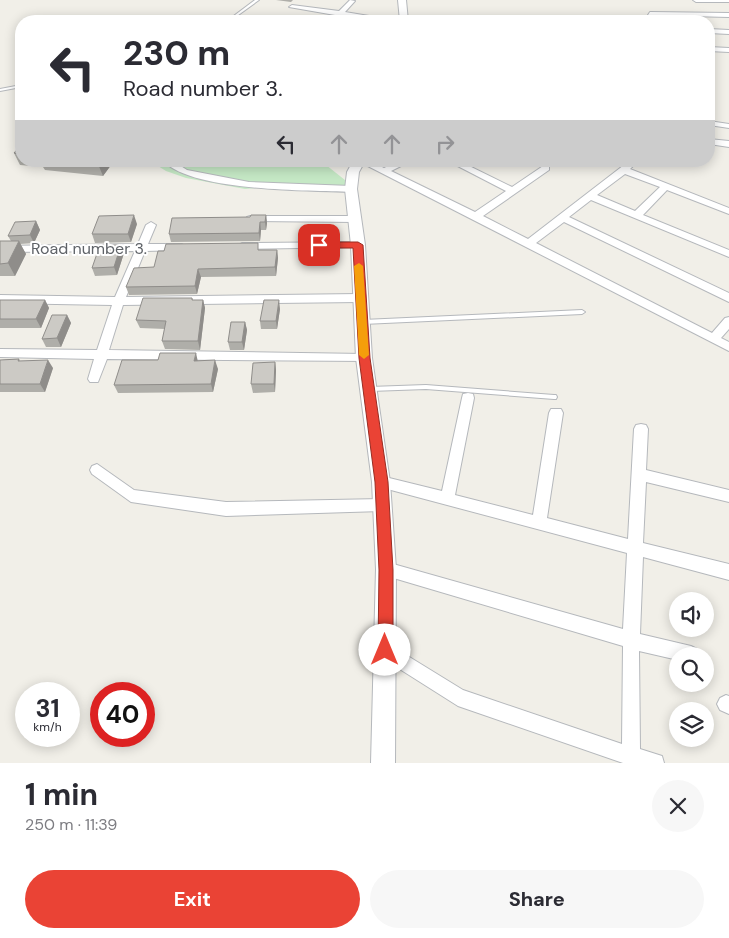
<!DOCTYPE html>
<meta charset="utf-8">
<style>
:root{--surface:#fff;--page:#f7f7f7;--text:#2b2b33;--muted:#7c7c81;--accent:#ea4335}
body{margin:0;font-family:"DM Sans",sans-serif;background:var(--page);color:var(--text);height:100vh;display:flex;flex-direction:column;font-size:19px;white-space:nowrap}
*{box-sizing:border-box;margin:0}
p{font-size:16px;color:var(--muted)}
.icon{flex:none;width:28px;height:28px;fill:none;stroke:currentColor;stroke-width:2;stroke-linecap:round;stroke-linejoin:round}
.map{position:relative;height:763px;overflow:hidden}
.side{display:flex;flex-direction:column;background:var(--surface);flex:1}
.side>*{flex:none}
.banner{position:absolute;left:15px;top:15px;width:700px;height:152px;border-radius:20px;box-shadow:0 2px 12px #0003;background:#fff;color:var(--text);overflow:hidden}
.fabs{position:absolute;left:669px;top:592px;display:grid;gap:10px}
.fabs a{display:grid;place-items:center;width:45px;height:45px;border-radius:50%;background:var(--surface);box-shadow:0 2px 12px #0003;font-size:25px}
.speed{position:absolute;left:15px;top:682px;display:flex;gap:10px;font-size:25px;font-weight:700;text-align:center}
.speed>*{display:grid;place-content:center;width:65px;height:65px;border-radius:50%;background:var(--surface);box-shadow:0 2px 12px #0003;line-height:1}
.speed small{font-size:12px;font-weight:400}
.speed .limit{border:8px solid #d22;background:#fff;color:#111}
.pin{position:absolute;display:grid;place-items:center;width:42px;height:42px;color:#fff;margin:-21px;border-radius:10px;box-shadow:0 2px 8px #0006}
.me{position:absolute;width:55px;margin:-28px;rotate:0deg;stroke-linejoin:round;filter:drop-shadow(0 0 4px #0008)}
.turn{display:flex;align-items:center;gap:18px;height:105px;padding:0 25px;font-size:22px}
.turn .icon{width:65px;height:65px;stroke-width:2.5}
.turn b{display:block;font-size:35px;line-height:42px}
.lanes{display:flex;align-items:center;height:48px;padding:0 25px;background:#0003;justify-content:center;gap:25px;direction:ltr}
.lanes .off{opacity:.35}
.round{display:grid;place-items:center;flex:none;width:52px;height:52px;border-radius:26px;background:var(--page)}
.headline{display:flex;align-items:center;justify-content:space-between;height:85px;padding:0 25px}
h1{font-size:30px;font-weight:700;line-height:38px}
.cta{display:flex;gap:10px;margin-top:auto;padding:10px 25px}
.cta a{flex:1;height:58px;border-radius:30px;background:var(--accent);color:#fff;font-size:20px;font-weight:700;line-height:58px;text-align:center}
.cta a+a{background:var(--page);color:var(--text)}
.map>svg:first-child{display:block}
.green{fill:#c5e8c5}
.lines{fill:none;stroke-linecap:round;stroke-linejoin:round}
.service-casing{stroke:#b5b8bc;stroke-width:2}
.minor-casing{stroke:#b5b8bc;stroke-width:2}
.tertiary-casing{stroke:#b5b8bc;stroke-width:2}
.service{fill:#fff;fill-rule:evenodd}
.minor{fill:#fff;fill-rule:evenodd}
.tertiary{fill:#fff;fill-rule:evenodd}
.wall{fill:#afaea9}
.shaded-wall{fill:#8f8d8a}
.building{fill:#cccac5;stroke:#8f8d8a}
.route{fill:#ea4335;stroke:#982c22}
.slow{fill:#f59e0b}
.labels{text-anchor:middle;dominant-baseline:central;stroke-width:4;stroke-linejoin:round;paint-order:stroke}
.street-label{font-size:16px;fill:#5f6368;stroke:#fff}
</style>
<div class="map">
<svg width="729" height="763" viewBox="0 0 729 763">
<rect width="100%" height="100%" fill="#f1efe8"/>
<path class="green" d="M150 161H321L350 184 324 192 278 186 245 189 186 178 166 171Z"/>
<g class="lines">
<defs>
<path id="service" d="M255 0H259L230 21H227Z
M21 85V87L0 91V89Z
M582 310 585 312 582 314 363 324 360 322 363 320Z
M426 385 554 395H556L557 397 556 399H554L426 389 370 391H368L367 389 368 387H370Z"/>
<path id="minor" d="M350 0 355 1 345 12 399 21H383L342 16 336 21H330L335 15 289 7 292 5 339 11Z
M693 0H729V2H696Z
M650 12 729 13V17L648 15Z
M404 16 449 19 452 21 402 19Z
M709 29 729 30V34L709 33Z
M709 47 729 48V52L709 51Z
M709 121 729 124V128L709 125Z
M709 139 729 141V147L709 144Z
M163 161H173L187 170 249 182 351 186 356 189 351 192C307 190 194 192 163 161Z
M358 161H370L384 168 399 161H411L391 171 475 212 506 191 448 161H459L512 187 543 166H549V170L483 216 528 239 624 165V161H632L633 166 630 169 729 208V214L667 190 643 215 729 250V257L591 200 569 217 729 293V302L564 222 536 243 712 333 725 318 729 317V329L721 338 729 342V351ZM625 174 660 187 635 211 597 195Z
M250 216H355L360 219 355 222 247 221V217Z
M151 222 156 225 148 244H182L187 247 182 250 145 251 126 297 360 294 366 298 360 302 123 305 109 350 364 354 370 358 368 361 107 359 98 382H90L88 379 94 359 0 357V349L97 350 112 305 0 303V295L115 297 135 251 0 252V246L138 244 146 225Z
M358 242 363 245 362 247 242 249 237 246 242 243Z
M468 393 473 394 474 398 455 495 533 515 549 413 551 409H561L563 413 547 518 628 539 634 429 636 425 641 424 646 425 648 429 646 470 729 490V502L646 482 643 543 729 564V580L643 557 640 634 691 646 697 649 700 655 678 656V660L639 651 640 749 662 756 664 763H623L458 706 379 656 377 650 379 644 385 642 463 690 622 744 623 646 380 574 378 569 380 564 386 562 623 629 627 553 376 486 374 482 376 478 381 476 442 491 462 398 463 394Z
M97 464 134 490 226 502 382 499 387 500 389 505 387 510 382 511 226 516 131 502 92 474 90 470 92 466Z
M726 695 729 696V714L720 710 717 704 720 698Z"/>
<path id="tertiary" d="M398 0H406L408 21H400Z
M353 161H365L359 172 357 189 365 245 372 358 390 482 396 569 395 763H371L376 569 372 482 356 358 351 245 345 189 347 172Z"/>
</defs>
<use href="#service" class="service-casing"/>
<use href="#minor" class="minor-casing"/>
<use href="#tertiary" class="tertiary-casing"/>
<use href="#service" class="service"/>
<use href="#minor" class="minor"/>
<use href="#tertiary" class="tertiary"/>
</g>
<path class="wall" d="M276 0H293L291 2Z
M21 145V161H114L103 176 45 170 43 167 20 165 14 153Z
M266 215 267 223 266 230H261L260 241 171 242 169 234Z
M36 221 40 230 34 243 20 244 26 254 15 276H0V241H11L8 236Z
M137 224 131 242 95 243 92 234Z
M121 245 124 253 117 275 95 276 92 268Z
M259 250H277L278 258 276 276 201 277 197 294 129 295 126 287 154 267Z
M192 298 193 300H203L205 308 200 350 165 349 162 341 165 329 140 328 136 320Z
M0 300H45L49 308 41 328H0Z
M280 309 277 329H261L260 321Z
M67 315 71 323 61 347H46L42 339Z
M245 322 247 330 244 350H230L228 342Z
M19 359 20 361 53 368 45 392H0V360Z
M198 361 218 369 213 392 118 393 114 385Z
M275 362 276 370 275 392 253 393 251 384Z"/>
<path class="shaded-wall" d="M100 161H114L103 176 98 164Z
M134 215 137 224 131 242 128 234Z
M266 215 267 223 266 230 265 222Z
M36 221 40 230 34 243 30 235Z
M260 222 261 230 260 241 259 233Z
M19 241 26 254 15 276 8 263Z
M121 245 124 253 117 275 114 267Z
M277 250 278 258 276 276 275 267Z
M198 269 201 277 197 294 195 286Z
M45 300 49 308 41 328 36 319Z
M203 300 205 308 200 350 198 341Z
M279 300 280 309 277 329 276 321Z
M67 315 71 323 61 347 57 338Z
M245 322 247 330 244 350 242 342Z
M196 353 198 362 194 361Z
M48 360 53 368 45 392 40 384Z
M215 360 218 369 213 392 211 384Z
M275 362 276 370 275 392 274 384Z"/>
<path class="building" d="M21 145V154L14 153Z
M72 161H100L98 164Z
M134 215 128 234H92L99 216Z
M251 215H266L265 222H260L259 233 169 234 172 218 250 217Z
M36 221 30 235 8 236 15 222Z
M0 241H19L8 263 0 264Z
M258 243V250H277L275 267 198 269 195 286 126 287 134 268 154 267 158 251H164L166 244Z
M100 245H121L114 267 92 268Z
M143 298H192V300H203L198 341H162L166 321 136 320Z
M0 300H45L36 319H0Z
M264 300H279L276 321H260Z
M52 315H67L57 338 42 339Z
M231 322H245L242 342H228Z
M160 353H196L194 361 215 360 211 384 114 385 122 360H158Z
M19 359 18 361 48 360 40 384H0V360Z
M275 362 274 384H251L253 363Z"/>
<path class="route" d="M358 242 363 245 370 358 388 482 393 570V650L391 655 385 658 380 655 378 650 379 570 375 482 359 358 353 248H319L314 245 319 242Z"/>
<path class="slow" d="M359 263 363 266 369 355 364 359 359 355 354 266Z"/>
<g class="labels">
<g class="street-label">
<text x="89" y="248">Road number 3.</text>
</g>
</g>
</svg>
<div class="fabs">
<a><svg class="icon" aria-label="sound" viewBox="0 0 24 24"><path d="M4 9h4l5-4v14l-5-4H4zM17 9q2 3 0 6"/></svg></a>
<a><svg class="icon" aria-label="search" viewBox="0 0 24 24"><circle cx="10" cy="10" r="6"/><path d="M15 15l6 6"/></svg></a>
<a><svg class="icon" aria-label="layers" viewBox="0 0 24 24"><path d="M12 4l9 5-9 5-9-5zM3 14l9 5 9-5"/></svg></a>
</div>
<div class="speed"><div>31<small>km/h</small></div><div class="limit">40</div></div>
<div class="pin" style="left:319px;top:245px;background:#d93025"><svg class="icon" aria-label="arrive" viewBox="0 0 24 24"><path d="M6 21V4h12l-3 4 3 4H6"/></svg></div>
<svg class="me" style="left:385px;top:650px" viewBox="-20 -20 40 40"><circle r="19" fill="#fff"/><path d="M0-13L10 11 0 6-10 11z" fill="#ea4335"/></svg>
<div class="banner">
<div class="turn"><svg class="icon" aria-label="left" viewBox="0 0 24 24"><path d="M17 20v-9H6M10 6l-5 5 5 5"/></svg><div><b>230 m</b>Road number 3.</div></div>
<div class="lanes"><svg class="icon" aria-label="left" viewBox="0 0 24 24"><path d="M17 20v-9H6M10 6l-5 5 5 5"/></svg><svg class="icon off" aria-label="ahead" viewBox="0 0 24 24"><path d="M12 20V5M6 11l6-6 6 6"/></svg><svg class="icon off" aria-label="ahead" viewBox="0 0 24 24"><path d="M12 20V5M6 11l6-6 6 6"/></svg><svg class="icon off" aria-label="right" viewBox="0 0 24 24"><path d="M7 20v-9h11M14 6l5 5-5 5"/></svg></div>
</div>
</div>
<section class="side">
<div class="headline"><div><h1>1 min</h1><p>250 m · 11:39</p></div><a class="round"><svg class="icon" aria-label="close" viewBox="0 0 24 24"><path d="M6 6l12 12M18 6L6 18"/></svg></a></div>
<div class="cta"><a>Exit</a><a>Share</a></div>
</section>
